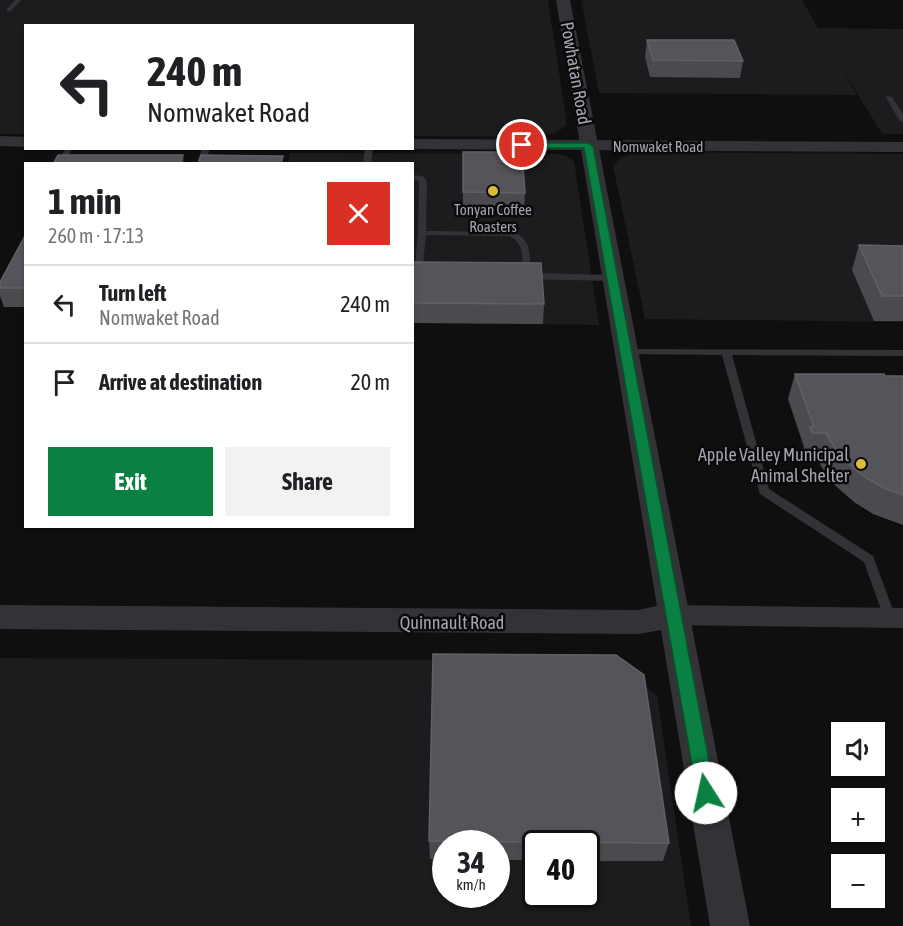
<!DOCTYPE html>
<meta charset="utf-8">
<style>
:root{--surface:#fff;--page:#f2f2f2;--text:#202124;--muted:#757577;--line:#e0e0e0;--accent:#0b8043}
body{margin:0;font-family:"Asap Condensed",sans-serif;background:var(--page);color:var(--text);height:100vh;display:flex;flex-direction:column;font-size:22px;white-space:nowrap}
*{box-sizing:border-box;margin:0}
p{font-size:20px;color:var(--muted)}
.icon{flex:none;width:33px;height:33px;fill:none;stroke:currentColor;stroke-width:2;stroke-linecap:round;stroke-linejoin:round}
.map{position:relative;flex:1;overflow:hidden}
.details{position:absolute;left:24px;top:162px;width:390px;height:366px;display:flex;flex-direction:column;background:var(--surface);border-radius:0px;box-shadow:0 2px 4px #0004}
.details>*{flex:none}
.top-card{position:absolute;left:24px;top:24px;width:390px;height:126px;border-radius:0px;box-shadow:0 2px 4px #0004;background:#fff;color:var(--text);overflow:hidden}
.buttons{position:absolute;left:831px;top:722px;display:grid;gap:12px}
.buttons a{display:grid;place-items:center;width:54px;height:54px;border-radius:0px;background:var(--surface);box-shadow:0 2px 4px #0004;font-size:30px}
.speed{position:absolute;left:432px;top:830px;display:flex;gap:12px;font-size:30px;font-weight:700;text-align:center}
.speed>*{display:grid;place-content:center;width:78px;height:78px;border-radius:50%;background:var(--surface);box-shadow:0 2px 4px #0004;line-height:1}
.speed small{font-size:15px;font-weight:400}
.speed .limit{border:3px solid #111;border-radius:9px;background:#fff;color:#111}
.pin{position:absolute;display:grid;place-items:center;width:51px;height:51px;color:#fff;margin:-26px;border:3px solid #fff;border-radius:50%;box-shadow:0 2px 6px #0007}
.me{position:absolute;width:66px;margin:-33px;rotate:350deg;stroke-linejoin:round;filter:drop-shadow(0 0 4px #0008)}
.turn{display:flex;align-items:center;gap:21px;height:126px;padding:0 24px;font-size:27px}
.turn .icon{width:78px;height:78px;stroke-width:2.5}
.turn b{display:block;font-size:42px;line-height:51px}
.round{display:grid;place-items:center;flex:none;width:63px;height:63px;border-radius:0px;background:var(--page)}
.summary{display:flex;align-items:center;justify-content:space-between;height:102px;padding:0 24px}
h1{font-size:36px;font-weight:700;line-height:45px}
.action{display:flex;gap:12px;margin-top:auto;padding:12px 24px}
.action a{flex:1;height:69px;border-radius:0px;background:var(--accent);color:#fff;font-size:24px;font-weight:700;line-height:69px;text-align:center}
.action a+a{background:var(--page);color:var(--text)}
ul{padding:0;list-style:none}
li{display:flex;align-items:center;gap:18px;height:78px;padding:0 24px;border-top:2px solid var(--line)}
li div{flex:1}
li b{display:block;font-size:22px}
li em{font-style:normal}
.map>svg:first-child{display:block}
.built{fill:#1c1b1d;fill-rule:evenodd}
.lines{fill:none;stroke-linecap:round;stroke-linejoin:round}
.service{fill:#333337;fill-rule:evenodd}
.minor{fill:#333337;fill-rule:evenodd}
.tertiary{fill:#333337;fill-rule:evenodd}
.wall{fill:#4b4b4f}
.shaded-wall{fill:#2f2f32}
.building{fill:#54545a;stroke:#606167;stroke-width:1.5}
.route{fill:#0b8043;stroke:#07532c;stroke-width:1.5}
.poi-dot{fill:#dbbb3c;stroke:#0a0a0b;stroke-width:2}
.labels{text-anchor:middle;dominant-baseline:central;stroke-width:5;stroke-linejoin:round;paint-order:stroke}
.far-street-label{font-size:15px;fill:#a2a4b0;stroke:#0a0a0b}
.far-poi-label{font-size:15px;fill:#a2a4b0;stroke:#0a0a0b}
.street-label{font-size:18px;fill:#a2a4b0;stroke:#0a0a0b}
.poi-label{font-size:18px;fill:#a2a4b0;stroke:#0a0a0b;text-anchor:end}
</style>
<div class="map">
<svg width="903" height="926" viewBox="0 0 903 926">
<rect width="100%" height="100%" fill="#0f0f10"/>
<path class="built" d="M0 0H548L567 125 554 134 535 137 413 136 412 26H26L25 134H0Z
M581 0H802L818 28 903 29V134H882L840 65 857 95 599 93Z
M634 152 903 154V322L645 319 613 166 620 158Z
M290 153 557 154 567 156 574 161 599 325 413 323 412 164H288Z
M0 658 610 661 657 695 691 926H0ZM446 843H496V894H446ZM536 843H586V894H536Z"/>
<g class="lines">
<path class="service" d="M15 0H21L11 11H7V9Z
M887 96 892 97 903 114V122L899 120 886 97Z
M65 148H72L65 164H58Z
M202 148H210L205 164H197Z
M365 148H373L371 164H363Z
M412 175 423 176 427 181 426 231 513 232C532 239 530 256 530 273L612 275 616 278 612 281 526 279 522 276C522 261 526 243 509 236L426 235 422 274 421 276H415L414 274 418 233 419 181 412 179Z
M626 349 903 350V356L732 355 769 489 873 556 896 618 894 621 890 623 886 621 884 618 864 562 760 494 722 355 623 354 621 352Z"/>
<path class="minor" d="M0 136 26 137V147L0 146Z
M412 139 903 142V152L412 149Z
M674 605 903 608V628L674 625 665 622 661 615 665 608Z"/>
<path class="tertiary" d="M556 0H570L750 926H710L661 630 638 634 0 629V605L638 610 657 606Z"/>
</g>
<path class="wall" d="M647 40 743 61 740 78 650 77 645 57Z
M463 152 525 193 524 211H463Z
M26 234V307H4L0 296V282Z
M859 245 903 246V321H874L852 270Z
M412 262 544 304 543 324 412 323Z
M795 374 903 376V525L873 514 854 502 830 481 817 459H804L802 453 804 447 788 399Z
M429 841 669 843 663 861H586V843H536V860H496V843H446V860L430 859Z"/>
<path class="shaded-wall" d="M183 155 185 164H180Z"/>
<path class="building" d="M647 40H734L743 61 653 60Z
M463 152H522L525 193 463 192Z
M58 155H183L180 164H53Z
M201 155 283 156 281 164H198Z
M26 234V288H0V282Z
M859 245 903 246V296H882Z
M412 262 541 263 544 304 412 303Z
M795 374H884L885 376H903V495L884 488 863 476 839 455 826 433H812L810 427H814Z
M433 654 616 655 644 675 669 843 429 841Z"/>
<path class="route" d="M519 143H588L593 146 715 793 712 798 706 801 699 798 697 793 584 148H522L519 147Z"/>
<g class="poi-dot">
<circle cx="493" cy="191" r="6"/>
<circle cx="861" cy="464" r="6"/>
</g>
<g class="labels">
<g class="far-street-label">
<text x="658" y="146">Nomwaket Road</text>
</g>
<g class="far-poi-label">
<text x="493" y="209">Tonyan Coffee<tspan x="493" dy="17">Roasters</tspan></text>
</g>
<g class="street-label">
<text transform="translate(576 73) rotate(80)">Powhatan Road</text>
<text x="452" y="622">Quinnault Road</text>
</g>
<g class="poi-label">
<text x="849" y="454">Apple Valley Municipal<tspan x="849" dy="21">Animal Shelter</tspan></text>
</g>
</g>
</svg>
<div class="buttons">
<a><svg class="icon" aria-label="sound" viewBox="0 0 24 24"><path d="M4 9h4l5-4v14l-5-4H4zM17 9q2 3 0 6"/></svg></a>
<a>+</a>
<a>−</a>
</div>
<div class="speed"><div>34<small>km/h</small></div><div class="limit">40</div></div>
<div class="pin" style="left:522px;top:145px;background:#d93025"><svg class="icon" aria-label="arrive" viewBox="0 0 24 24"><path d="M6 21V4h12l-3 4 3 4H6"/></svg></div>
<svg class="me" style="left:706px;top:793px" viewBox="-20 -20 40 40"><circle r="19" fill="#fff"/><path d="M0-13L10 11 0 6-10 11z" fill="#0b8043"/></svg>
<div class="top-card">
<div class="turn"><svg class="icon" aria-label="left" viewBox="0 0 24 24"><path d="M17 20v-9H6M10 6l-5 5 5 5"/></svg><div><b>240 m</b>Nomwaket Road</div></div>
</div>
<section class="details">
<div class="summary"><div><h1>1 min</h1><p>260 m · 17:13</p></div><a class="round" style="background:#d93025;color:#fff"><svg class="icon" aria-label="close" viewBox="0 0 24 24"><path d="M6 6l12 12M18 6L6 18"/></svg></a></div>
<ul>
<li><svg class="icon" aria-label="left" viewBox="0 0 24 24"><path d="M17 20v-9H6M10 6l-5 5 5 5"/></svg><div><b>Turn left</b><p>Nomwaket Road</p></div><em>240 m</em></li>
<li><svg class="icon" aria-label="arrive" viewBox="0 0 24 24"><path d="M6 21V4h12l-3 4 3 4H6"/></svg><div><b>Arrive at destination</b></div><em>20 m</em></li>
</ul>
<div class="action"><a>Exit</a><a>Share</a></div>
</section>
</div>
